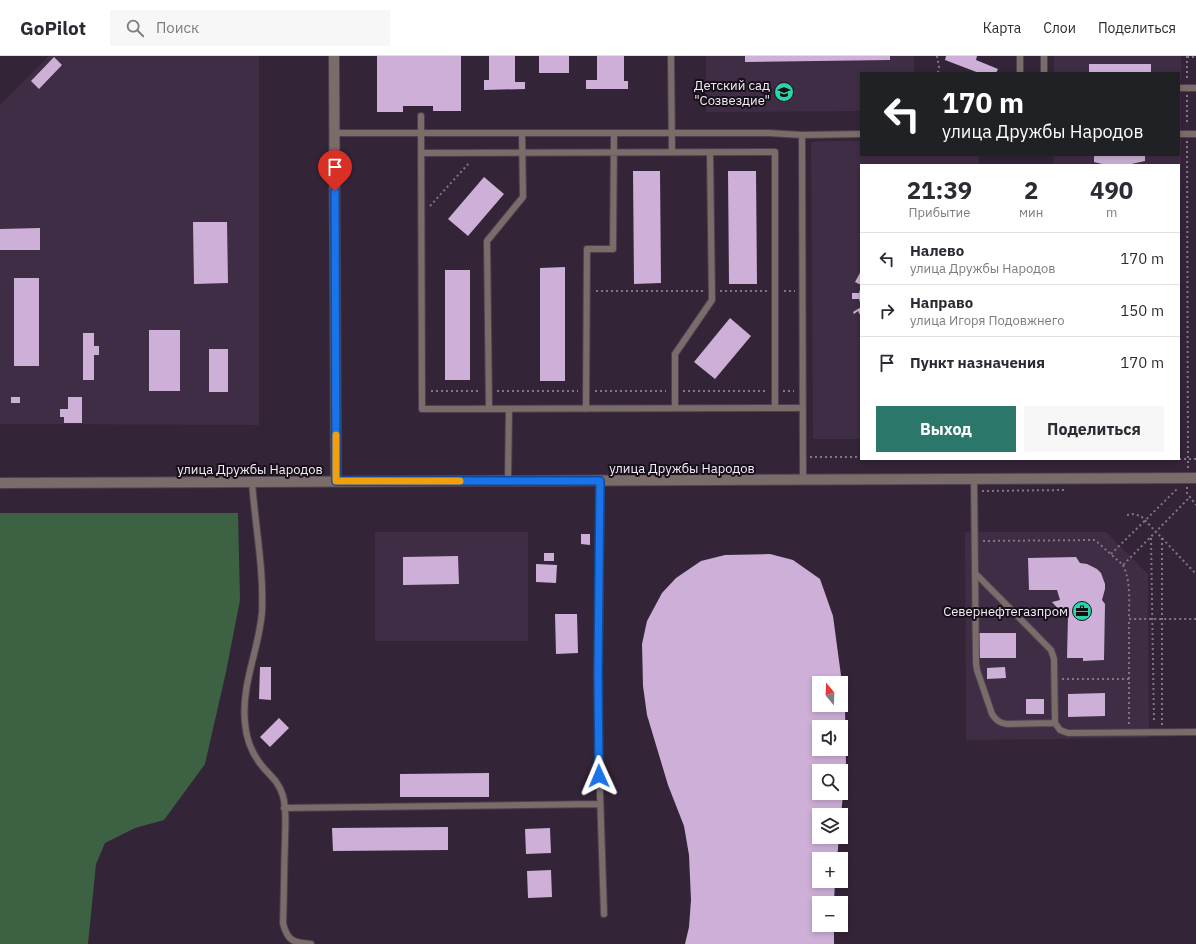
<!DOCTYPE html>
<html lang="ru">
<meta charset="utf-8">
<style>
:root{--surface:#fff;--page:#f7f7f7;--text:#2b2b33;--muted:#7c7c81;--line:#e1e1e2;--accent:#2b7769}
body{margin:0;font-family:"IBM Plex Sans",sans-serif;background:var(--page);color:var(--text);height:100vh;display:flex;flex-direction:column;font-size:15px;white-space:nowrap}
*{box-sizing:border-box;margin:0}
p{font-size:13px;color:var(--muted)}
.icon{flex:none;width:22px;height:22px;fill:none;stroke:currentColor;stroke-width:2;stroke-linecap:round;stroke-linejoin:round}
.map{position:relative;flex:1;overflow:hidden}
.drawer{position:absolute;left:860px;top:108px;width:320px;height:296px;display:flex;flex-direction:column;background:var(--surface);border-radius:0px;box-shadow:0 2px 6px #0003}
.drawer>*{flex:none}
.hud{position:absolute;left:860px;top:16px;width:320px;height:84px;border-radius:0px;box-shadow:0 2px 6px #0003;background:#202124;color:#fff;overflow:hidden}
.needle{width:26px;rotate:341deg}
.tools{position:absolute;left:812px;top:620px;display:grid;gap:8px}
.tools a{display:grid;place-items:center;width:36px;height:36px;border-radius:0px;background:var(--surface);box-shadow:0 2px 6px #0003;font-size:20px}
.pin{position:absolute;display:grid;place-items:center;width:34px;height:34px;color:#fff;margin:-41px -17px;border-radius:50% 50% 50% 0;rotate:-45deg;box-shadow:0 0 4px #0007}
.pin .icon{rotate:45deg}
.me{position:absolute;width:44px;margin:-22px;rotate:359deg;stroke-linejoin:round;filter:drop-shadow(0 0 3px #0008)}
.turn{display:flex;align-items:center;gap:14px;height:84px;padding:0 16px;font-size:18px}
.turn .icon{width:52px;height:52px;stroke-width:2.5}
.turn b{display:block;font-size:28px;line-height:34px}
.eta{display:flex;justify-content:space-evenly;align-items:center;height:68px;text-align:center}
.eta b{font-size:24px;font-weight:800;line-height:28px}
.primary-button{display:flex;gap:8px;margin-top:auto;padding:8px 16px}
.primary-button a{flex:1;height:46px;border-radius:0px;background:var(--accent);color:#fff;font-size:16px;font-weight:800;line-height:46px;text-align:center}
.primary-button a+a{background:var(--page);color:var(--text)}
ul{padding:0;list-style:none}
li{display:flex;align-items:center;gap:12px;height:52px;padding:0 16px;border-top:1px solid var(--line)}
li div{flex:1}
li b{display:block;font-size:15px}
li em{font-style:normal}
header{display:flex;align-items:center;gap:24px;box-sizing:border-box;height:56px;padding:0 20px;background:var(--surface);border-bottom:1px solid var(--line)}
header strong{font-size:19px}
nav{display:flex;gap:22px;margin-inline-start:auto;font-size:14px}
.search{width:280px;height:36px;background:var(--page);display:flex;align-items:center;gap:10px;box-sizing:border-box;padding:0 14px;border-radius:0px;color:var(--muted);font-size:15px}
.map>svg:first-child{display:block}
.built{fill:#3f2c45}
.forest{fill:#3c6243}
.building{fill:#ceafd8;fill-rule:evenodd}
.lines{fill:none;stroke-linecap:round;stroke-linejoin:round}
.service-casing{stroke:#4e4053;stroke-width:8}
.minor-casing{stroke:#4e4053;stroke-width:12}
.path{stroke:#837687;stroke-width:2;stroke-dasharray:2 3;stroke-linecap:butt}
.service{stroke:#7a6c68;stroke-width:6}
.minor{stroke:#7a6c68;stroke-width:10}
.route-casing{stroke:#114b97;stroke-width:10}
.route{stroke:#1a73e8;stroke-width:7}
.slow{stroke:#f59e0b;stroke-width:7}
.labels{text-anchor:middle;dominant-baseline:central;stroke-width:4;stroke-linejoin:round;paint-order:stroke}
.poi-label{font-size:13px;fill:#f7edfb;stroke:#171019;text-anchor:end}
.street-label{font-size:13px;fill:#f7edfb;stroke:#171019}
</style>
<header>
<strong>GoPilot</strong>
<div class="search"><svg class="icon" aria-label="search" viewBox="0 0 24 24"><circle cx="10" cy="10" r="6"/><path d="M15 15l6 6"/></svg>Поиск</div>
<nav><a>Карта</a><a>Слои</a><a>Поделиться</a></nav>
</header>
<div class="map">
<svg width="1196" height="888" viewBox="0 0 1196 888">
<rect width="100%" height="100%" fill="#332438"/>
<path class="built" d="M49 0H259V369L0 368V49Z
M706 0H914V17H861V55L706 56Z
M1054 0H1181V134H1179V109H1054V99H1179V17H1054Z
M829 85H861V99H978L979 109H861V383H813L811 86Z
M375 476H528V585H375Z
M965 476H1106L1148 518 1149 682 966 684Z"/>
<path class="forest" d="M0 457H238L240 544 226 616 205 708 164 764 135 772 105 787 96 808 88 888H0Z"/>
<path class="building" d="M377 0H461V55H433V50H403V56H377Z
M489 0H515V26H525V33L484 34V24H489Z
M539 0H569V17H539Z
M597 0H624V25H628V33H586V24H597Z
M745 0H890V4L745 6Z
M946 0H977L976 4 998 13 996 17H979L945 4Z
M54 1 62 9 39 33 31 25Z
M1089 8H1151V17H1089Z
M1094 99H1145V105L1127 109H1106L1094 106Z
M633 115H660L661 227 634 228Z
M728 115H756L757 228H729Z
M484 121 504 138 468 180 448 163Z
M193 166H227L228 227 194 228Z
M40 172V194H0V173Z
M565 211V325H540V212Z
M445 214H470V324H445Z
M861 215V229L855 226Z
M14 222H39V310H14Z
M861 230V250L859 243H852V237H859Z
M861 251V261L858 255 854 258 853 256Z
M730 262 751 280 715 323 694 306Z
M149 274H180V335H149Z
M83 277H94V290H99V299H94V324H83Z
M209 293H228V336H209Z
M11 341H20V347H11Z
M68 341H82V367H64V361H60V353H68Z
M581 478H590V489L581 488Z
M544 497H554V505H544Z
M770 498 793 504 820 523 833 560 842 627H819V649H841L842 629 845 651 846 709 841 759H819V781H839L837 803H819V825H835L834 847H819V869H834V888H685L689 871 691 844 689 799 684 770 668 729 647 659 643 630 642 588 647 565 662 537 676 522 701 505 725 499ZM819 671H841V693H819ZM819 715H841V737H819Z
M458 500 459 528 403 529V501Z
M1076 501 1080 507 1087 508 1097 513 1101 517 1105 528V533L1102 544 1105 548 1104 604 1083 605V602H1067L1068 560 1062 557 1052 546 1060 544 1057 534H1029L1028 502Z
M536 508 557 509 556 527 536 526Z
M555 558H577L578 597 556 598Z
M979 577H1016V602H979Z
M260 611H271V644L259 643Z
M1005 611 1006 622 987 623V612Z
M1105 637V660L1068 661V638Z
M1026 643H1044V658H1026Z
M279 662 289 672 270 691 260 681Z
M489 717V741H400V718Z
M448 771V794L333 795 332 772Z
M550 772 551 797 526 798 525 773Z
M551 814 552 841 528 842 527 815Z"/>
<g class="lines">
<defs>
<path id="service" d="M671 0 672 97
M1020 0V17
M1044 0V17
M1179 32H1196
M421 60 422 353 803 352
M335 77H769L802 79 861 78
M1179 78H1196
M802 79 803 424
M421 97 775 96V352
M675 352V298L712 244 710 97
M489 353 487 185 523 141 522 77
M586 353 587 193H613L614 77
M974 422 976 607 977 614 992 658C996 664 999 667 1007 668L1055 667 1060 674 1068 677 1196 676
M508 425 509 353
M601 425 598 677 604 858
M252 426C255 469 264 513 262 556 259 594 241 628 245 667 246 680 251 695 259 706 268 719 278 723 283 740 287 754 285 771 285 785 284 813 284 840 283 867 287 885 294 887 311 888
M975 517 1051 594 1054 603 1055 667
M284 752 599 748"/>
<path id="minor" d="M334 0 336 425
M0 427 1196 422"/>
</defs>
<use href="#service" class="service-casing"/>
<use href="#minor" class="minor-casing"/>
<path class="path" d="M937 0 939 11 938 17
M1187 0V23
M1187 1H1196
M1187 39V69
M1187 85 1188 413
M430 150 470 106
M596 235H703
M720 235H767
M784 235H795
M431 335H480
M497 335H578
M595 335H666
M683 335H766
M783 335H794
M810 401H861
M1179 403H1196
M1187 431V437L1196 449
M982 435 1065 434
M1127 459 1133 458 1141 460 1196 518
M1151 482 1154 667
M1162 482V669
M983 485 1095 484 1123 509 1190 441
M1111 498 1177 433
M1123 509C1131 526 1129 545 1129 563H1196
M1062 623H1129
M1129 668V563"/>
<use href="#service" class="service"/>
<use href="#minor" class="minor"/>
</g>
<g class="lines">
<defs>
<path id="route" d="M335 135 336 425H600L598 619 599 720"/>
</defs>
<use href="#route" class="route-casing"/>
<use href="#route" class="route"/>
<path class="slow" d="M336 379V425H460"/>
</g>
<defs>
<symbol id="school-disc" viewBox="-11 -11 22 22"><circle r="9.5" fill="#2bd5ac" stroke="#171019"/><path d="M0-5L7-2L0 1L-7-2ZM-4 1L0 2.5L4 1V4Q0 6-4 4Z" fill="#111"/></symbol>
<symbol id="office-disc" viewBox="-11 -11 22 22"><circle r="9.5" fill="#2bd5ac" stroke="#171019"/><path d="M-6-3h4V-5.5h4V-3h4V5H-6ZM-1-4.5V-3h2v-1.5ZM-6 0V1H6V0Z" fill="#111"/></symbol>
</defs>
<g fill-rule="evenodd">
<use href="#school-disc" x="773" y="25" width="22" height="22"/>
<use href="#office-disc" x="1071" y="544" width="22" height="22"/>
</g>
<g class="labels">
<g class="poi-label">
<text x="770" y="29">Детский сад<tspan x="770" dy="15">"Созвездие"</tspan></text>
<text x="1068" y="555">Севернефтегазпром</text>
</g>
<g class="street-label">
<text x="682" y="412">улица Дружбы Народов</text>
<text x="250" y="413">улица Дружбы Народов</text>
</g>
</g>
</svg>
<div class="tools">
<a><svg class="needle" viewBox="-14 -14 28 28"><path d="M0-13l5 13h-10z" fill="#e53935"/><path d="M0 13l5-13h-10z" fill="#7c7c81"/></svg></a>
<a><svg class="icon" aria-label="sound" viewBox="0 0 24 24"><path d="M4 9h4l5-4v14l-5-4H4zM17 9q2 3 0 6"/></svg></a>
<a><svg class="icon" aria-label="search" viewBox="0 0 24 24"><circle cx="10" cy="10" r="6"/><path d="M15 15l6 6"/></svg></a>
<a><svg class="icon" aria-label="layers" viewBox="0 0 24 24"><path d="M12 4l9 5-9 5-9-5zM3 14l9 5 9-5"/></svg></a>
<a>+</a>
<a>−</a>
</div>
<div class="pin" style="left:335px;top:135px;background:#d93025"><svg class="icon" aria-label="arrive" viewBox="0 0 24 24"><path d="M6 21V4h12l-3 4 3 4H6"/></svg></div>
<svg class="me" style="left:599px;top:720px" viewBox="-20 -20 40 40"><path d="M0-17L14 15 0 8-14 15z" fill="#1a73e8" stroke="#fff" stroke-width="4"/></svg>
<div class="hud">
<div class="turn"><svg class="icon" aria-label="left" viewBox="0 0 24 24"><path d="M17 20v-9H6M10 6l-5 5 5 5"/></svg><div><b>170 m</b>улица Дружбы Народов</div></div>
</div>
<section class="drawer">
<div class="eta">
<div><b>21:39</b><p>Прибытие</p></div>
<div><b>2</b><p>мин</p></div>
<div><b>490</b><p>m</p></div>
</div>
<ul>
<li><svg class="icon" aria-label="left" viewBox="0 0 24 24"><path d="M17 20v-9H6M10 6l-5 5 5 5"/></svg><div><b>Налево</b><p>улица Дружбы Народов</p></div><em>170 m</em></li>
<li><svg class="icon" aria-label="right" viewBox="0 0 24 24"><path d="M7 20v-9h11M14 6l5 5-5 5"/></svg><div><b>Направо</b><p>улица Игоря Подовжнего</p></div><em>150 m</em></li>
<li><svg class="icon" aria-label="arrive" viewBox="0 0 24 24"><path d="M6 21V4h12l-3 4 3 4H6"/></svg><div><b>Пункт назначения</b></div><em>170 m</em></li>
</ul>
<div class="primary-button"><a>Выход</a><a>Поделиться</a></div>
</section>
</div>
